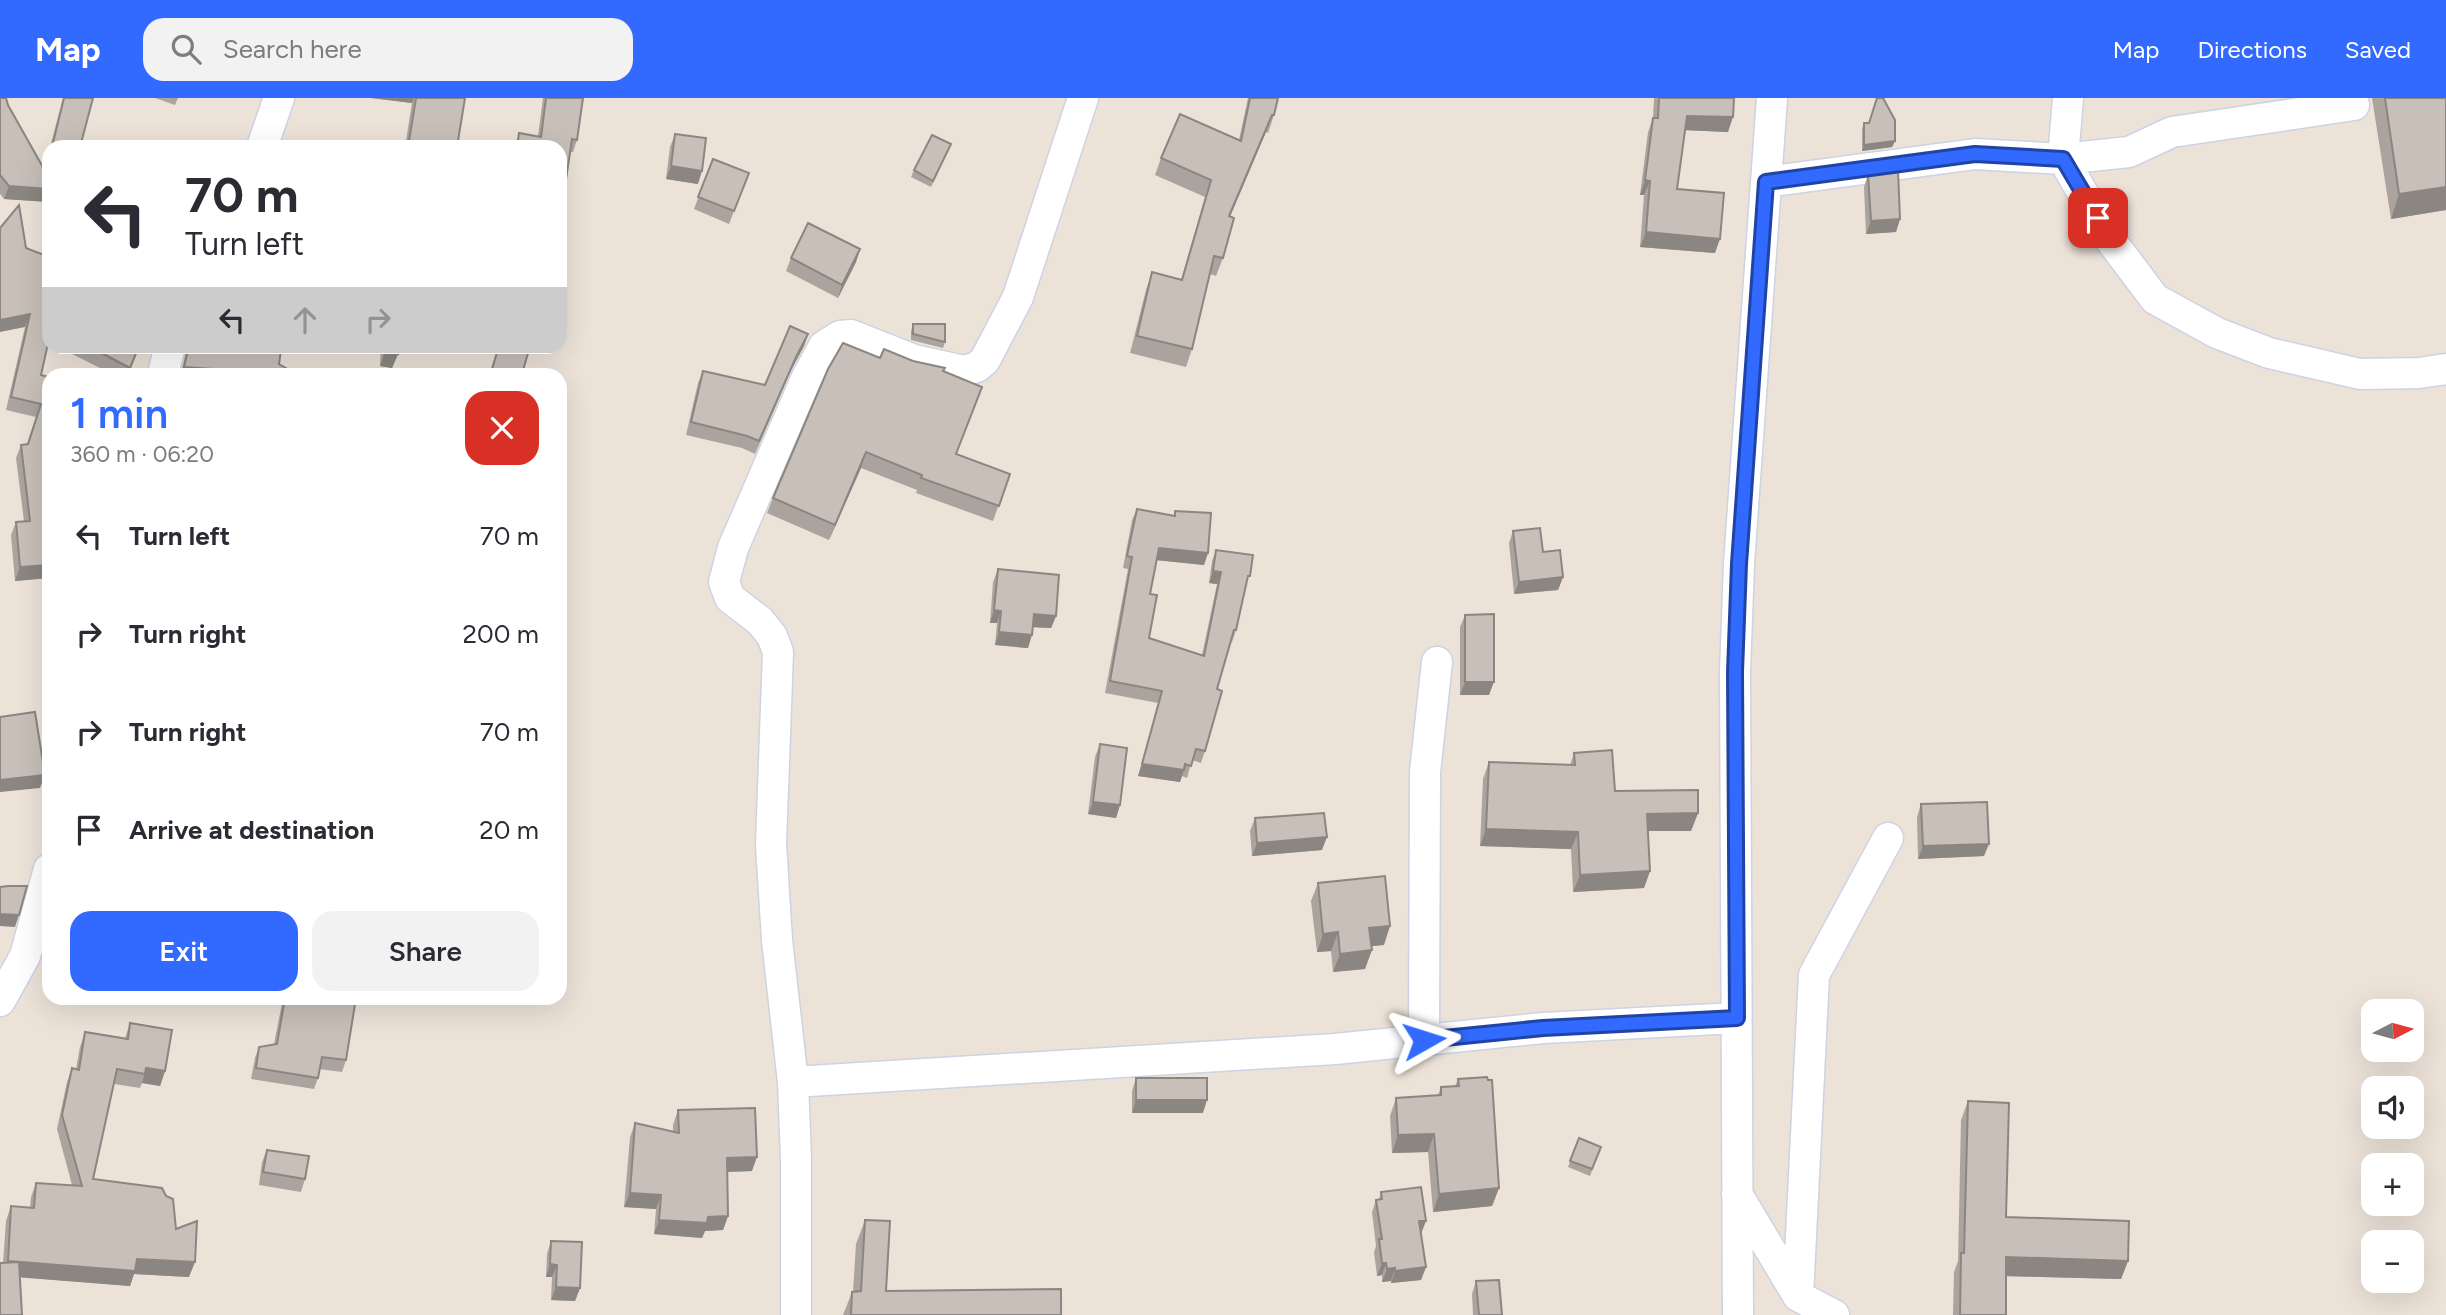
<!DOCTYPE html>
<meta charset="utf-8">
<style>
:root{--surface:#fff;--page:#f2f2f3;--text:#2b2b33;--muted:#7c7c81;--accent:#3269ff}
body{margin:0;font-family:Figtree,sans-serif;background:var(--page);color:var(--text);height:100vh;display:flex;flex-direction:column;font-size:26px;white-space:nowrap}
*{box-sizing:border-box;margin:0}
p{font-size:23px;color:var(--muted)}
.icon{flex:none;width:38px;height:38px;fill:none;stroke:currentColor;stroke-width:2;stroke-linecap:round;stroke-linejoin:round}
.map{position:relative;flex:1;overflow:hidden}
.side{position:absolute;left:42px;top:270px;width:525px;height:637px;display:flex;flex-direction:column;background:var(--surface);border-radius:21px;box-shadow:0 7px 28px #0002}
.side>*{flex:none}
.hud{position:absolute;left:42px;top:42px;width:525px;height:214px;border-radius:21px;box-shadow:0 7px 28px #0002;background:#fff;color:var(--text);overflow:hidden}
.needle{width:46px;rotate:84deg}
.buttons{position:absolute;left:2361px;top:901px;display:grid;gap:14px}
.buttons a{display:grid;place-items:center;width:63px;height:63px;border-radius:14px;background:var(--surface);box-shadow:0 7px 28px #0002;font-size:35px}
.pin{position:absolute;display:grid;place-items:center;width:60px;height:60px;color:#fff;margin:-30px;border-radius:14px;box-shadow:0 4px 10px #0006}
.me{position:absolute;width:77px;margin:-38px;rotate:84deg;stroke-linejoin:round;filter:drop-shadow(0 0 5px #0008)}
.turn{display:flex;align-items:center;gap:24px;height:147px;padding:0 28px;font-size:32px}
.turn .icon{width:91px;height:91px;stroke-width:2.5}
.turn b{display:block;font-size:49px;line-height:60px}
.lanes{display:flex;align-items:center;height:66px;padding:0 28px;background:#0003;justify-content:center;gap:35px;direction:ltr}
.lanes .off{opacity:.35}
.round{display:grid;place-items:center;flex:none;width:74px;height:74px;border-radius:21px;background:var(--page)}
.headline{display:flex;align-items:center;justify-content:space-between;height:119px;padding:0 28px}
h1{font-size:42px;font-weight:600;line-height:52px;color:var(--accent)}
.primary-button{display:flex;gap:14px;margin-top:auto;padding:14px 28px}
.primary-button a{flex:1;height:80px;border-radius:21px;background:var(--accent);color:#fff;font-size:28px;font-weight:600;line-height:80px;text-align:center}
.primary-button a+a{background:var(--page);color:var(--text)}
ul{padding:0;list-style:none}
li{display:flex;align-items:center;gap:21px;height:98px;padding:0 28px}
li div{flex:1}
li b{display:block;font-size:26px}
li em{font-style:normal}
header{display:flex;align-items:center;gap:42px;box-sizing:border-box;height:98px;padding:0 35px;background:var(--accent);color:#fff}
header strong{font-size:33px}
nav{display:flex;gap:38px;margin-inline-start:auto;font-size:24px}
.search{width:490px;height:63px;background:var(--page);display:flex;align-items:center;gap:18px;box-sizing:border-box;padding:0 24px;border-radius:21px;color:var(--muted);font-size:26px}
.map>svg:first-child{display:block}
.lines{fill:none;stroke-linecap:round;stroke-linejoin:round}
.minor-casing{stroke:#cdd3e3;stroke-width:33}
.minor{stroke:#fff;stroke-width:30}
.wall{fill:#aba49e}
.shaded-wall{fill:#8b8681}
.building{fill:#c7bfb8;stroke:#8b8681;stroke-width:2}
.route-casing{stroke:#2044a6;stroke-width:18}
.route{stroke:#3269ff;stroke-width:12}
</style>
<header>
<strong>Map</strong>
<div class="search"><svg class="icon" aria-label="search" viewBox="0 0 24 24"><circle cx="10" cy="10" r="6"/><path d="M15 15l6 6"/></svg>Search here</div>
<nav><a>Map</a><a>Directions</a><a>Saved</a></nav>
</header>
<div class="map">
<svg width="2446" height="1217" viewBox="0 0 2446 1217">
<rect width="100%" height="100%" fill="#ece2d8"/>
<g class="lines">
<defs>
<path id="minor" d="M2068 0 2063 61 2129 54 2172 34 2354 7
M262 49 279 0
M1766 84 1975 56 2063 61 2109 140 2155 201 2217 235 2269 255 2360 276 2419 275 2446 271
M163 276 170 248
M0 903 25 858 49 771
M1424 942 1425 674 1437 564
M793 984 777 842 771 746 778 554 772 538 760 523 730 500 724 484 733 450 807 279 824 248 840 238 851 237 914 262 964 273 977 269 985 262 1018 199 1083 0
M1737 1096 1798 1198 1834 1217
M1798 1198 1814 877 1888 740
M796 1217V1061L793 984 1335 951 1543 930 1736 920
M1738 1217 1735 574 1739 466 1772 0"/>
</defs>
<use href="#minor" class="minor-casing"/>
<use href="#minor" class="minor"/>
</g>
<path class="wall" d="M0 0 8 7 45 71 49 54V104L4 101 0 96Z
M63 0H93L80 49H50Z
M155 0H178L175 7Z
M371 0H465L457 49H405L412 5Z
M543 0H583L577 42 573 54H570L564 95 560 107V49H515L519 35 538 38Z
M1248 0H1278L1274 17 1268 35 1266 34 1230 119 1223 160 1216 178 1210 176 1192 251 1186 269 1130 255 1146 192 1152 174 1181 182 1205 99 1155 77 1161 60 1239 42Z
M1654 0H1734L1728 34 1685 32 1677 91 1715 155 1640 149 1644 97H1640L1648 34 1653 20Z
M2372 0H2446V112L2391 121Z
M1864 25 1895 43 1892 49 1862 53V31Z
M675 36 698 86 666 81 670 49Z
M951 46 931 89 911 79 914 72Z
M713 61 749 75 729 126 694 111Z
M1868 76 1900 121 1896 134 1866 136 1864 89Z
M26 150 49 159V245L48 244 41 277 49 480 15 483 11 437 16 424 24 423 16 360 21 347 27 346 36 319 6 312 25 229Z
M860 151 856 164 838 200 786 173 791 160Z
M913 226 945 244 943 250 911 242V233Z
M808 236 804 248 791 272 755 356 742 350 686 337 698 285 703 273 765 287Z
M56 248H139L128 276H112Z
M187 248H254L279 266 296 276H181Z
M381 248H411L408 256H398L392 270 380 268Z
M498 248H530L522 276H490Z
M880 260 913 263 943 273 957 357 1010 376 993 423 916 395 917 392 861 370 829 442 767 415 773 400Z
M1137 411 1174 418 1175 413 1204 467 1157 462 1150 496 1149 540 1202 557 1217 486 1209 485 1212 463 1216 452 1246 490 1236 532 1232 544 1230 543 1217 591 1205 653 1201 665 1192 662 1187 680 1182 678 1180 684 1138 678 1158 605 1105 595 1128 471 1123 470 1132 422Z
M1513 433 1543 454 1563 479 1558 492 1514 496 1509 445Z
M998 471 1056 518 1051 530 1033 529 1028 550 995 547 997 525H990L993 484Z
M1465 517 1489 597H1460V529Z
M1100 646 1120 707 1116 720 1088 716 1095 659Z
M1574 655 1615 693 1698 715 1691 733H1648L1650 773 1644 790 1573 794 1571 751 1480 748 1483 681 1489 664 1570 667Z
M1921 706 1984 758 1918 761 1917 719Z
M1255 720 1322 752 1252 758 1250 733Z
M1318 785 1384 847 1371 848 1365 871 1333 874 1331 853 1317 854 1311 803Z
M283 900H356L346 962 342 974 319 971 318 980 314 991 251 981 255 960 259 949 274 946Z
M130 925 165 973 160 988 142 985 140 990 114 986 93 1081 176 1131 189 1179 134 1176 130 1188 20 1179 3 1165 6 1123 11 1108 30 1110 31 1099 36 1085 72 1087 57 1031 67 984 72 970 76 971 80 949 85 934 125 940Z
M1136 980 1203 1015H1132V993Z
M1458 981 1499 1090 1492 1108 1433 1114 1428 1054 1392 1055 1390 1018 1396 1000 1438 997 1441 989 1455 988Z
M1968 1003 2006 1119 2128 1163 2121 1181 2006 1178V1217H1953L1954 1174 1958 1163 1961 1022Z
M678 1012 752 1073 728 1074V1118L723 1132 705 1133 702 1140 654 1136 656 1111 624 1109 630 1039 635 1025 673 1034V1027Z
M1579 1040 1601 1049 1590 1078 1568 1069Z
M267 1052 305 1081 301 1094 259 1087 262 1064Z
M1381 1094 1421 1135 1426 1169 1421 1182 1391 1185V1183L1382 1184V1177L1377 1178 1374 1154 1376 1148 1372 1114 1376 1102 1379 1101Z
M865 1122 886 1193 1061 1217H843L852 1194H853L856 1146Z
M551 1143 580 1190 575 1203 551 1202 552 1179H546L547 1156Z
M1476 1183 1502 1217H1473L1472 1196Z"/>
<path class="shaded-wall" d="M371 0H414L412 5Z
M1272 17 1266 34 1222 136 1229 118Z
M1687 18 1733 19 1728 34 1681 32Z
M1895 43 1892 49 1862 53 1864 47Z
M671 68 702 73 698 86 666 81Z
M1645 82 1650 83 1644 97H1640Z
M9 88 49 91V104L4 101Z
M2446 89V112L2391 121 2399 96Z
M1900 121 1896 134 1866 136 1871 123Z
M1646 134 1720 141 1715 155 1640 149Z
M860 151 856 164 838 200 842 187Z
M30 216 25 229 0 234V222Z
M808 236 804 248 791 272 755 356 796 259Z
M398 248H411L408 256H398L392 270 380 268 385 254Z
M184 269 226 272 224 276H181Z
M866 354 861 370 829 442 835 427Z
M1159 450 1208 455 1204 467 1155 462Z
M49 467V480L15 483 20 469Z
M1213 473 1221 474 1217 486 1209 485Z
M1563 479 1558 492 1514 496 1519 484Z
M994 512 1001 513 997 525H990Z
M1034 516 1056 518 1051 530 1029 529Z
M999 534 1032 537 1028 550 995 547Z
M1465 584H1494L1489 597H1460Z
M1142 666 1184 672 1180 684 1138 678Z
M45 677 40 690 0 694V682Z
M1093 704 1120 707 1116 720 1088 716Z
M1698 715 1691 733H1641L1647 716Z
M1486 731 1578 734 1571 751 1480 748Z
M1327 739 1322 752 1252 758 1257 745Z
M1989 746 1984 758 1918 761 1923 748Z
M1650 773 1644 790 1573 794 1580 777Z
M0 816 19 817 15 829 0 828Z
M1390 828 1384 847 1363 849 1369 830Z
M1338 834 1331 853 1317 854 1323 836Z
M1372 852 1365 871 1333 874 1340 856Z
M146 970 165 973 160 988 142 985Z
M1136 1002H1207L1203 1015H1132Z
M1434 1036 1428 1054 1392 1055 1398 1037Z
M757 1059 752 1073 722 1074 727 1060Z
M1499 1090 1492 1108 1433 1114 1439 1096Z
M630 1095 661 1097 656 1111 624 1109Z
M728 1118 723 1132 705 1133 702 1140 654 1136 659 1122Z
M1419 1123H1426L1421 1136Z
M2006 1159 2128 1163 2121 1181 1999 1178Z
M137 1161 195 1164 189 1179 134 1176 130 1188 2 1178 8 1163Z
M1382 1165H1386L1382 1177 1377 1178Z
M550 1166 557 1167 552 1179H546Z
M1426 1169 1421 1182 1391 1185 1395 1173Z
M1395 1170 1391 1183 1382 1184 1387 1171Z
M556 1189 580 1190 575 1203 551 1202Z"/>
<path class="building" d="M0 0H6L8 7 45 73 49 59V91L9 88 0 77Z
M64 0H93L80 49H52Z
M416 0H465L457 49H408Z
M546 0H583L577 42 572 41 564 95H560V49H517L519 35 541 39Z
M1250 0H1278L1274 17H1272L1229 118 1234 120 1223 160 1214 158 1192 251 1137 238 1152 174 1182 182 1211 82 1161 60 1180 16 1241 43Z
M1659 0H1734L1733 19 1687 18 1677 91 1724 95 1720 141 1646 134 1650 83 1645 82 1653 20H1658Z
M1877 0H1883L1895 22V43L1864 47V25H1869Z
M2385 0H2446V89L2399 96Z
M675 36 706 40 702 73 671 68Z
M932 37 951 46 933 83 914 72Z
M713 61 749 75 734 113 698 99Z
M1898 72 1900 121 1871 123 1868 76Z
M19 107 26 150 49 159V241L41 277 49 279V467L20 469 16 424 30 423 21 347 28 346 41 306 11 299 30 216 0 222V130Z
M808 125 860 151 842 187 791 160Z
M913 226H945V244L913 236Z
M790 228 808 236 796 259 759 343 747 338 691 324 703 273 765 287Z
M843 245 880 260 884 251 913 263 945 270 943 273 982 289 956 356 1010 376 999 408 921 380 922 377 866 354 835 427 773 400 828 271Z
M88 248H139L130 270Z
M189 248H254L281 252 279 266 296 276H226V272L184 269Z
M385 248H399L398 256 385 254Z
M499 248H530L522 276H513L492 271Z
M1137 411 1175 418V413L1211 415 1208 455 1159 450 1150 496 1157 497 1149 540 1204 558 1221 474 1213 473 1216 452 1253 457 1250 478H1248L1236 532H1234L1217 591 1222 593 1205 653 1196 651 1191 668 1185 666 1184 672 1142 666 1162 593 1110 583 1132 459 1127 458Z
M1540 430 1543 454 1560 452 1563 479 1519 484 1513 433Z
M998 471 1059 477 1056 518 1034 516 1032 537 999 534 1001 513 994 512Z
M1494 516V584H1465V517Z
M35 614 45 677 0 682V619Z
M1100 646 1127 650 1120 707 1093 704Z
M1612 652 1615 693 1698 692V715L1647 716 1650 773 1580 777 1578 734 1486 731 1489 664 1575 667 1574 655Z
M1987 704 1989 746 1923 748 1921 706Z
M1324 715 1327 739 1257 745 1255 720Z
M1385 778 1390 828 1369 830 1372 852 1340 856 1338 834 1323 836 1318 785Z
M8 788H27L19 817 0 816V789Z
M285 900H356L346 962 322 959 318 980 256 970 259 949 277 946Z
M130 925 172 932 165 973 146 970 145 976 117 971 93 1081 162 1090 166 1098 173 1101 176 1131 197 1123 195 1164 137 1161 135 1173 8 1163 11 1108 34 1110 36 1085 82 1088 62 1017 72 970 79 972 85 934 128 941Z
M1487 979 1488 982H1492L1499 1090 1439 1096 1434 1036 1398 1037 1396 1000 1441 997V989L1459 988 1458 981Z
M1136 980H1207V1002H1136Z
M1968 1003 2009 1005 2006 1119 2129 1123 2128 1163 2006 1159V1217H1960L1961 1155H1964Z
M755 1010 757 1059 727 1060 728 1118 708 1119 707 1125 659 1122 661 1097 630 1095 635 1025 679 1035 678 1012Z
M1579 1040 1601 1049 1592 1071 1570 1063Z
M267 1052 309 1058 305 1081 263 1074Z
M1421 1089 1426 1123H1419L1426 1169 1395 1173V1170L1387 1171 1386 1165H1382L1379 1141H1382L1376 1102 1382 1101 1381 1094Z
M865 1122 890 1123 886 1193 1061 1191V1217H851L852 1194 861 1193Z
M551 1143 582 1144 580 1190 556 1189 557 1167 550 1166Z
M19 1164 22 1217H0V1165Z
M1499 1182 1502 1217H1479L1476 1183Z"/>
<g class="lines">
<defs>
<path id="route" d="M1424 942 1543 930 1737 920 1735 574 1739 466 1766 84 1975 56 2063 61 2098 120"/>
</defs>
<use href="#route" class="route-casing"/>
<use href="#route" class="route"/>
</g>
</svg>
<div class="buttons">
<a><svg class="needle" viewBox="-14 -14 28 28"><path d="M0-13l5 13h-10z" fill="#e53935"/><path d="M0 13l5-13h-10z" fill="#7c7c81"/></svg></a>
<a><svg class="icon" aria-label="sound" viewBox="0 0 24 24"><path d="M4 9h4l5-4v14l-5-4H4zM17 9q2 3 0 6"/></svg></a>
<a>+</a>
<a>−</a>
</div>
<div class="pin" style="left:2098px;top:120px;background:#d93025"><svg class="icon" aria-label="arrive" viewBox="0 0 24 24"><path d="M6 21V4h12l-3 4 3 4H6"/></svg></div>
<svg class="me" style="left:1424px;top:942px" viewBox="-20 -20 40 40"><path d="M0-17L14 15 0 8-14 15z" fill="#3269ff" stroke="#fff" stroke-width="4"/></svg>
<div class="hud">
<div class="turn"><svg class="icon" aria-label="left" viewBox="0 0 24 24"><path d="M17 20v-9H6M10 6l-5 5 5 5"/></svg><div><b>70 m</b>Turn left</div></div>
<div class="lanes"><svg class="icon" aria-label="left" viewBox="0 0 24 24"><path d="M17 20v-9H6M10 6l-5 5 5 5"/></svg><svg class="icon off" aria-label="ahead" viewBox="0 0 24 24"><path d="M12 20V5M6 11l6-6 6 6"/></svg><svg class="icon off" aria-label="right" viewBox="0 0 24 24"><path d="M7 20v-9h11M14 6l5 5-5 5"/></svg></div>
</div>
<section class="side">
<div class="headline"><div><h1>1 min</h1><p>360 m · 06:20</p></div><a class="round" style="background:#d93025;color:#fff"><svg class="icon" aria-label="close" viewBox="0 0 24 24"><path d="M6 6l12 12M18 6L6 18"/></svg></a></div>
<ul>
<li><svg class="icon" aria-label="left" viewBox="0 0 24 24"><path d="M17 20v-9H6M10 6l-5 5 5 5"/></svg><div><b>Turn left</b></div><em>70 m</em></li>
<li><svg class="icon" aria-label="right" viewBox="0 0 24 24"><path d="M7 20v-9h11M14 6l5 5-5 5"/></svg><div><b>Turn right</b></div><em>200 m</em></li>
<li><svg class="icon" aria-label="right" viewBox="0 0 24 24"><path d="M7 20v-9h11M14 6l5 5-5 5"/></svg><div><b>Turn right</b></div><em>70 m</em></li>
<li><svg class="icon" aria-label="arrive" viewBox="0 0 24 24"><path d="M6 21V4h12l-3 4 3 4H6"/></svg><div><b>Arrive at destination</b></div><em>20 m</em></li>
</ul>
<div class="primary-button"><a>Exit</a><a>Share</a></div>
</section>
</div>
